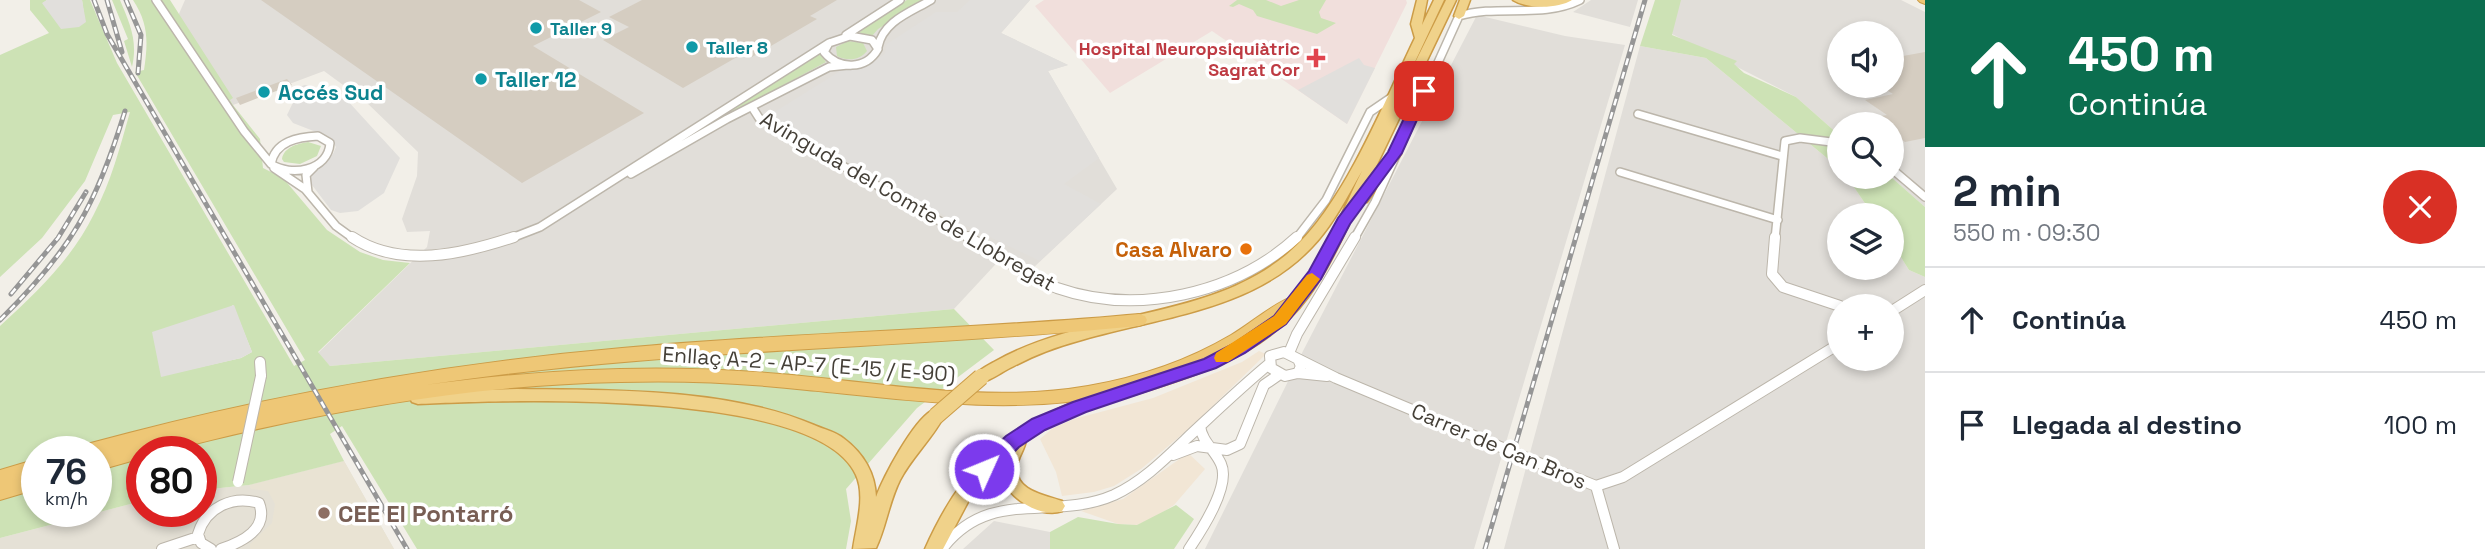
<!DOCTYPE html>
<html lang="es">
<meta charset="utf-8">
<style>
:root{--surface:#fff;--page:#f2f2f3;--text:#1f2937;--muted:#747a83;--line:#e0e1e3}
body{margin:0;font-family:"Space Grotesk",sans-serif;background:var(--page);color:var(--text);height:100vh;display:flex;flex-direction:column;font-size:26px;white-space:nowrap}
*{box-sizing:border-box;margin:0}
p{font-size:23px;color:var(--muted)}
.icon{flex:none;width:38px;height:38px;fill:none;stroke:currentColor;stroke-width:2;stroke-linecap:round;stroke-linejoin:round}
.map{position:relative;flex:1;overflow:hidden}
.details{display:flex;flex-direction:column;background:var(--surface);width:560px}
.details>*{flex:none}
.hud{background:#0b6e4f;color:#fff;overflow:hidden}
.tools{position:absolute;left:1827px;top:21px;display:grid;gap:14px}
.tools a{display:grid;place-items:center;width:77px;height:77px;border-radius:50%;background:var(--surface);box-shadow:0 4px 10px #0003;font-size:35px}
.speed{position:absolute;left:21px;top:436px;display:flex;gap:14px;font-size:35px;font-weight:700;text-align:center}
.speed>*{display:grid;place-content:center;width:91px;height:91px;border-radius:50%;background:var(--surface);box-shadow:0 4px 10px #0003;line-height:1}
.speed small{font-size:18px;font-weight:400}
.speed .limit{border:10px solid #d22;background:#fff;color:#111}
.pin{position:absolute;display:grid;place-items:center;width:60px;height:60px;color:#fff;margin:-30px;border-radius:14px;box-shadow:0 4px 10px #0006}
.me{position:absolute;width:77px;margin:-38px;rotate:46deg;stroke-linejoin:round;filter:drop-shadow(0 0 5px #0008)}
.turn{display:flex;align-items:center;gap:24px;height:147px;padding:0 28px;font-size:32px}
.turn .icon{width:91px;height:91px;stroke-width:2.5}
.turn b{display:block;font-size:49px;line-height:60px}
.round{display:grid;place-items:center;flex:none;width:74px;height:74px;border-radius:37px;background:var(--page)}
.overview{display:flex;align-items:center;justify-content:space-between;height:119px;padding:0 28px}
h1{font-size:42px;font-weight:700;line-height:52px}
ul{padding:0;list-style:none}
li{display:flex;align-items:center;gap:21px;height:105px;padding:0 28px;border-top:2px solid var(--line)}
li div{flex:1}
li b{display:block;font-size:26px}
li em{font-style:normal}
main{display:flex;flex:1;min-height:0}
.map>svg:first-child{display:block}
.residential{fill:#e5e1d6}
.commercial{fill:#f2e6d5}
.industrial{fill:#e1ded9;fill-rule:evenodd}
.education{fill:#e9e3d3}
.medical{fill:#f1dfdc}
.green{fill:#cde2b5;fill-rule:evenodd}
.parking{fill:#e1dfdc}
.building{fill:#d5cdc1}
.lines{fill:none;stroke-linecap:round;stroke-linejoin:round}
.minor-far1-casing{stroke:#bcb6ab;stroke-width:10}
.minor-casing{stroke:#bcb6ab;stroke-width:12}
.trunk-casing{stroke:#cc9c47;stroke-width:3}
.motorway-casing{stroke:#cc9c47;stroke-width:2}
.minor-far1{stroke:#fff;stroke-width:7}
.minor{stroke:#fff;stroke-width:10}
.trunk{fill:#f0d28a;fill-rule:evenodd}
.motorway{fill:#eec776;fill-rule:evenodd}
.rail-casing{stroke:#969696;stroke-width:5}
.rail{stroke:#fff;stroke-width:2.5;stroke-dasharray:7;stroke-linecap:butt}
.minor-bridge-casing{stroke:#bcb6ab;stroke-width:12;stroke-linecap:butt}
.trunk-bridge-casing{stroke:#cc9c47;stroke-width:18;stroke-linecap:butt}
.minor-bridge{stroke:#fff;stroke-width:10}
.trunk-bridge{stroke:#f0d28a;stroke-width:16}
.route{fill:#7c3aed;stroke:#51269a;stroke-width:2}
.slow{fill:#f59e0b}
.culture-dot{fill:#0f9aa8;stroke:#fff;stroke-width:2.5}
.health-dot{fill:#e0444e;stroke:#fff;stroke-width:2.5}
.food-dot{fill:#e8710a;stroke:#fff;stroke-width:2.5}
.education-dot{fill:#8d6e63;stroke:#fff;stroke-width:2.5}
.labels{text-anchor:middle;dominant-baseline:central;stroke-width:7;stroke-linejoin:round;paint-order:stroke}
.far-culture-label{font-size:18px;font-weight:bold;fill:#0d838f;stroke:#fff;text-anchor:start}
.far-health-label{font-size:18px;font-weight:bold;fill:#be3a42;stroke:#fff;text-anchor:end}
.culture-label{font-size:21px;font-weight:bold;fill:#0d838f;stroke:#fff;text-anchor:start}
.street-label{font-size:21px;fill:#443f37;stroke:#fff}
.food-label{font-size:21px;font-weight:bold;fill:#c56008;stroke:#fff;text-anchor:end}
.near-education-label{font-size:24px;font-weight:bold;fill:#785e54;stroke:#fff;text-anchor:start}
</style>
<main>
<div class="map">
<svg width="1925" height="549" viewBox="0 0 1925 549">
<rect width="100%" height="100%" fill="#f2efe8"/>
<path class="residential" d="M344 461 394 549H0V538L142 501V511H201V490L249 485Z"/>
<path class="commercial" d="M1259 351 1266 354 1192 426 1141 469 1114 486 1094 492 1062 496 1056 472 1040 439 1053 428 1074 419 1153 398 1242 362Z
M1188 453 1205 469 1174 505 1152 519 1137 525 1118 524 1081 511 1123 499Z"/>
<path class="industrial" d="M185 0H1030L1001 33 1068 65 1048 71 1117 189 1032 269 1006 253 954 309 330 366 318 353 427 247 430 231 407 232 402 219 417 176 418 152 365 101 324 71 233 105 178 16Z
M1591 0H1638L1630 27 1573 12Z
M1679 0H1901L1925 12V207L1891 177 1892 124H1839V135L1796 97 1672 34ZM1839 33H1892V86H1839Z
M1477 15 1565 36 1625 45 1474 549H1205L1303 351Z
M1640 46 1706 58 1839 168V177H1847L1873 215H1839V268H1892V243L1909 270 1925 277V549H1504ZM1839 306H1892V359H1839Z
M994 521 1050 532V549H963Z"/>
<path class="education" d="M344 461 394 549H250V544L272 523 275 504 268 491 251 489 249 485Z"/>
<path class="medical" d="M1044 0H1406L1407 3 1347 124 1212 31 1110 93 1035 6Z"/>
<path class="green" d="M30 0H47L43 3 85 22 82 0H90L117 63 294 366 305 360 135 72 144 70C148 43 149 24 133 0H170L233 98 230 100 233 105 260 139 263 168 283 178 327 230 360 252 383 260 410 263 318 352 330 366 954 309 994 350 917 408 846 489 851 521 846 549H417L342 426 330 434 344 461 249 485 201 490V452H142V501L0 538V326C36 293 72 259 94 214 111 182 120 147 130 112L113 115 85 181 42 238 0 277V55L49 33 30 10ZM233 305 252 352 241 358 161 376ZM37 452H96V511H37Z
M112 0H120C130 24 138 41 132 67L124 41 128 39Z
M907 0H923L878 29 872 36 859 34 866 24Z
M1237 0H1266L1281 6 1299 0H1334H1326L1319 12 1321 18 1336 23 1317 34 1257 16 1253 10 1239 4 1233 7 1229 6Z
M1655 0H1681L1672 35 1737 61 1734 64 1744 73 1796 97 1839 135V168L1706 58 1640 46Z
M848 41 863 43 867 51C859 61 847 61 837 56L836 47Z
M819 53 826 62 721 119 718 117Z
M308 142 321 146 317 156 300 164 284 162 282 159C284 147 297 144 308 142Z
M1847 177H1891L1925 207V277L1909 270 1892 243V215H1873Z
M1176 505 1194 519 1174 549H1050V532L1078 517 1118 524 1137 525Z"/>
<path class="parking" d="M47 0H82L86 22 79 27 61 29 42 3Z
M970 0H1030L1001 33 1068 65 1048 71 1099 158 1064 184 1101 204 1040 261 888 188 768 116 842 70 865 67 885 54 887 44 936 12H957Z
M1359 58 1364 65 1375 68 1347 124 1298 90Z
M305 85 326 91 334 98 346 99 400 158 384 193 358 211 340 213 331 210 309 181 314 170 333 154 336 147 329 137 293 123 287 115 299 90 296 88Z
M234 305 252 352 241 358 161 377 152 332Z"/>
<path class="building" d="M261 0H579L601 12 533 46 644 113 522 183Z
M642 0H837L810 16 817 19 752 57 744 53 683 88 603 40 629 27 609 17Z
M1925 52V138L1905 142 1892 133V124H1879L1869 118 1887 115 1865 100 1893 94 1880 86H1892V58Z
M287 79 292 85 240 105 236 98Z"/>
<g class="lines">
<defs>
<path id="minor-far1" d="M156 0 244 131 271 164
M846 35 900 0
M850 36 872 40 878 49C866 70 839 70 824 52L829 43Z
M878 47C883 21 911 12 931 0
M752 107 759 118 971 239
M1638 114 1782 156
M318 136 330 143C328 171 291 177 271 164 275 141 298 137 318 136Z
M274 168 305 189 336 226 354 239
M1892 169 1925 197
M1620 172 1778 220
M631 174 727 119 829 67 848 65
M308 192 306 175 314 167
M509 239 540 227 829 43
M1296 239 1326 200 1370 112 1392 97
M1354 239 1375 202 1459 16C1499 4 1541 19 1580 0
M1775 239 1785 141 1800 138 1839 143"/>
<path id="minor" d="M352 237C400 269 463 254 514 237
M968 237C995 253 1028 277 1057 288 1137 316 1235 294 1297 237
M1775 237 1772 274 1783 287 1840 306
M1892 311 1925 290
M1284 352 1298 359 1301 366 1298 373 1285 376 1271 368 1270 356Z
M1289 353 1297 334 1355 237
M1298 359 1336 378 1491 443
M260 362 261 376
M1298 373 1327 376
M1173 455 1197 446 1227 450 1240 444 1264 385 1280 374
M1551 468 1596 486 1623 477 1839 344
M1596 486 1614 549
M162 549 198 537
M211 549 201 543 198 534C206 507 233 495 259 503 269 529 242 542 221 549
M942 549C990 486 1052 522 1114 495 1142 482 1164 460 1186 439 1213 414 1240 388 1269 364
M1189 549C1201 531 1231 486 1221 464 1215 450 1202 442 1200 426"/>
<path id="trunk" d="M1417 0H1427L1422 25 1434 0H1444L1405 83 1446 0H1456L1371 177 1391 151H1399L1401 154 1367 202 1359 203C1340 242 1322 286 1291 317 1220 389 1108 387 1026 440 1025 449 1018 457 1017 466 1014 491 1045 495 1062 501L1065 506 1062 511C1038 520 994 491 1002 461L969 500 943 549H925C971 446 1026 414 1131 383 1182 367 1233 351 1274 316 1317 280 1338 219 1362 171 1347 197 1333 225 1312 247 1252 311 1158 317 1078 341 1056 347 1035 355 1014 366 1003 371 993 379 981 383L976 381 973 377C978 370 987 366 994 362 1061 324 1140 320 1212 295 1238 286 1264 273 1286 255 1342 210 1383 104 1415 38L1411 24Z
M1460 0H1470L1464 16 1459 19 1454 16Z
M1513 0H1572C1558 9 1527 9 1513 0Z
M517 389C610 390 728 388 814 425 823 429 836 432 843 438 863 453 875 472 876 497 884 476 912 423 931 411 936 408 937 410 942 412L944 416C932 439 912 457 900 480 889 502 886 527 876 548L853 549C856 527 866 496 856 475 817 388 503 400 418 404L412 402 410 398 412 394 418 392Z"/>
<path id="motorway" d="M1918 0H1925V4L1920 2Z
M1294 296 1300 298 1302 302 1300 306C1246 345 1188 378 1122 393 1017 417 913 400 807 390 745 383 683 380 620 382 465 385 313 413 163 452H142V458L96 471V452H78L80 447 87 444C263 396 440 364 622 348 794 332 967 330 1139 314L1145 316 1147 320 1145 324 1139 326C901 349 661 349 425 385 535 370 645 364 756 372 866 379 979 405 1088 386 1139 377 1187 361 1231 335 1250 324 1275 302 1294 296Z
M37 459V489L0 500V470Z"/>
</defs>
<use href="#minor-far1" class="minor-far1-casing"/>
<use href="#minor" class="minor-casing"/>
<use href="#trunk" class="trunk-casing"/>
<use href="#motorway" class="motorway-casing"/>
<use href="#minor-far1" class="minor-far1"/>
<use href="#minor" class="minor"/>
<use href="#trunk" class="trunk"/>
<use href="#motorway" class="motorway"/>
<defs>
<path id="rail" d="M94 0 107 34 407 549
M107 0 122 52
M126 0 141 35 138 73
M11 294 58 238 86 192
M0 320C71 250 96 206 125 111
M1485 549 1645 0"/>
</defs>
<use href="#rail" class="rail-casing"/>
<use href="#rail" class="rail"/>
<defs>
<path id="minor-bridge" d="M1491 443 1551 468
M238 482 261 376"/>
<path id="trunk-bridge" d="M936 416 981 377"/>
</defs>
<use href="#minor-bridge" class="minor-bridge-casing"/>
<use href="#trunk-bridge" class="trunk-bridge-casing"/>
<use href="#minor-bridge" class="minor-bridge"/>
<use href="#trunk-bridge" class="trunk-bridge"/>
</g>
<path class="route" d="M1424 87 1430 91 1402 153 1350 224 1321 279 1286 324 1245 353 1216 368 1086 412 1045 430 1019 447 991 475 984 477 977 475 975 469 977 463 1006 436 1032 419 1073 402 1204 359 1233 344 1274 316 1309 271 1338 218 1388 152 1417 91Z"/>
<path class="slow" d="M1312 273 1320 279 1286 324 1228 362H1216L1214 358 1216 353 1274 316 1307 275Z"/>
<g class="culture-dot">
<circle cx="536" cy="28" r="7"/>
<circle cx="692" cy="47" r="7"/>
<circle cx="481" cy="79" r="7"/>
<circle cx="264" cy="92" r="7"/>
</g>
<path class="health-dot" d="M1312.5 47.5h7v7h7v7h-7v7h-7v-7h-7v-7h7z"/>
<circle class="food-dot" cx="1246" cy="249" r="7"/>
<circle class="education-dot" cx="324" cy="513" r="7"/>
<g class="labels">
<g class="far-culture-label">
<text x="550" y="28">Taller 9</text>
<text x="706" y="47">Taller 8</text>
</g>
<g class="far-health-label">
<text x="1300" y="48">Hospital Neuropsiquiàtric<tspan x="1300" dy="21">Sagrat Cor</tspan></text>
</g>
<g class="culture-label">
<text x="495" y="79">Taller 12</text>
<text x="278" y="92">Accés Sud</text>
</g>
<g class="street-label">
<text transform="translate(908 201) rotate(30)">Avinguda del Comte de Llobregat</text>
<text transform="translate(809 364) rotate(4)">Enllaç A-2 - AP-7 (E-15 / E-90)</text>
<text transform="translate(1499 446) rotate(23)">Carrer de Can Bros</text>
</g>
<g class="food-label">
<text x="1232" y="249">Casa Alvaro</text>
</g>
<g class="near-education-label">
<text x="338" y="513">CEE El Pontarró</text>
</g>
</g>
</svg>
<div class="tools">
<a><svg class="icon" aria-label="sound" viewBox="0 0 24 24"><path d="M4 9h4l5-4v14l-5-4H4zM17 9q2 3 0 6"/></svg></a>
<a><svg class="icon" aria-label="search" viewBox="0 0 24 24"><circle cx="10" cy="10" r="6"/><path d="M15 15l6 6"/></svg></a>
<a><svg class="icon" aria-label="layers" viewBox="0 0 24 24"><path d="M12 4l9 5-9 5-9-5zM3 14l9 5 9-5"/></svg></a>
<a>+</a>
</div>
<div class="speed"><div>76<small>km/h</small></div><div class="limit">80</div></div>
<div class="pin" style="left:1424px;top:91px;background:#d93025"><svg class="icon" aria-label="arrive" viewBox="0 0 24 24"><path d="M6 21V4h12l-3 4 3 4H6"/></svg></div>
<svg class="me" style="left:984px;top:469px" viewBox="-20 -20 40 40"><circle r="17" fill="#7c3aed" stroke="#fff" stroke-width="3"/><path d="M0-11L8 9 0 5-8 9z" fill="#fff"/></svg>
</div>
<section class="details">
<div class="hud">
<div class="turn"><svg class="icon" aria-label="ahead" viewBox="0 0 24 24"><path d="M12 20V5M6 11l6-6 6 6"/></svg><div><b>450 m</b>Continúa</div></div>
</div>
<div class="overview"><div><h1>2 min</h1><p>550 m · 09:30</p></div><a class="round" style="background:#d93025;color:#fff"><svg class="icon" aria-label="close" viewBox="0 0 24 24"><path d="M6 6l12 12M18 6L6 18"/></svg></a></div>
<ul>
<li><svg class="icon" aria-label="ahead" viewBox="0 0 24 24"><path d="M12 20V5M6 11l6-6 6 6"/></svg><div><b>Continúa</b></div><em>450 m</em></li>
<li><svg class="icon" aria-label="arrive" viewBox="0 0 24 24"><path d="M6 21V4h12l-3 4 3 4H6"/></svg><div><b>Llegada al destino</b></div><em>100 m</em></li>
</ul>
</section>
</main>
